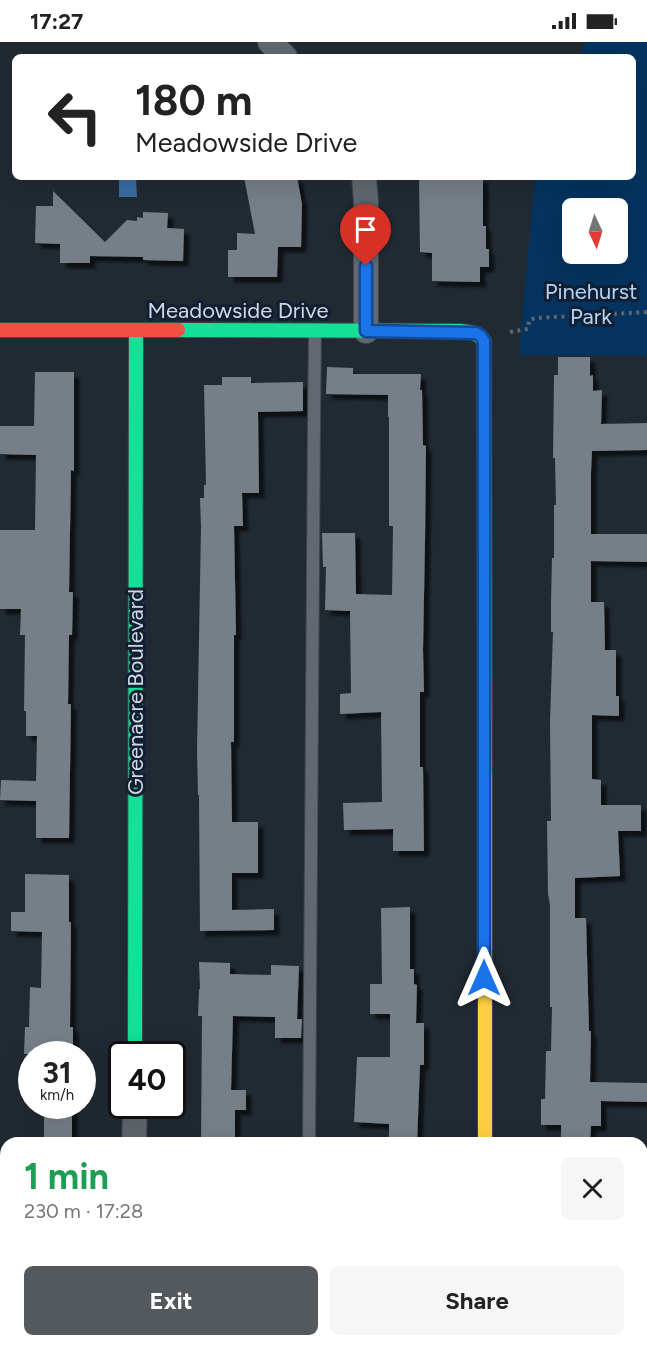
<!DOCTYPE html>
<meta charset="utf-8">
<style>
:root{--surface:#fff;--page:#f6f6f6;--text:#222;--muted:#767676;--accent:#54595e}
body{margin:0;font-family:Figtree,sans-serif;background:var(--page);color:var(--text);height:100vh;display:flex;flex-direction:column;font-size:22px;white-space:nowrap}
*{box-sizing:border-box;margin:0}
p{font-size:20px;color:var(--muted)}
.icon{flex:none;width:33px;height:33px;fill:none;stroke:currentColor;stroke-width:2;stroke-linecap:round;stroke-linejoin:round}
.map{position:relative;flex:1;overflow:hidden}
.drawer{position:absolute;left:0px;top:1095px;width:648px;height:210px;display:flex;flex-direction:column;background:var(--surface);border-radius:18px 18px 0 0;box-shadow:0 6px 24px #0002}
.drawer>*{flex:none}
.banner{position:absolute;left:12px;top:12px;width:624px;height:126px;border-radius:9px;box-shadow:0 6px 24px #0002;background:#fff;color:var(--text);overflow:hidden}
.needle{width:39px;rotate:176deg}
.controls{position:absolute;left:562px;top:156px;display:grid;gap:12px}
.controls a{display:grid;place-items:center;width:66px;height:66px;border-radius:9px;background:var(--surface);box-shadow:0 6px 24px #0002;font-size:30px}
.speed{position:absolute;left:18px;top:999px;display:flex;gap:12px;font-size:30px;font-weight:700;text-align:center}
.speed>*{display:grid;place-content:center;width:78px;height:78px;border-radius:50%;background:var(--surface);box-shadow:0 6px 24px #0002;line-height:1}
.speed small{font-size:15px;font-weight:400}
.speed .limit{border:3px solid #111;border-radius:9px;background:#fff;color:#111}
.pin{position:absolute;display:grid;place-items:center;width:51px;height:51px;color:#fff;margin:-62px -26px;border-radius:50% 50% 50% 0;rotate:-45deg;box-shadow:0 0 6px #0007}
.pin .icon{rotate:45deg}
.me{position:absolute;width:66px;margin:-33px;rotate:0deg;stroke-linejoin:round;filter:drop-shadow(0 0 4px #0008)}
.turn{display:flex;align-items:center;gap:21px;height:126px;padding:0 24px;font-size:27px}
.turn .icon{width:78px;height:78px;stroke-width:2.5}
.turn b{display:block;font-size:42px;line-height:51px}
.round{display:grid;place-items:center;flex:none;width:63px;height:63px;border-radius:9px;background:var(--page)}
.overview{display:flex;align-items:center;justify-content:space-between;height:102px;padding:0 24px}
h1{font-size:36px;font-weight:700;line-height:45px;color:#1e9e55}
.button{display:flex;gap:12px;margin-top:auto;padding:12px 24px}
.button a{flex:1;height:69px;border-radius:9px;background:var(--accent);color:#fff;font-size:24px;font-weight:700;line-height:69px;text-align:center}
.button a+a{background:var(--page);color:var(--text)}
.status{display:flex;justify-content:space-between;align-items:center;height:42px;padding:0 30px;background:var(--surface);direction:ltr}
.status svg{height:16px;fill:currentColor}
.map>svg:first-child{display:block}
.green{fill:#04335f;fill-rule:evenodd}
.water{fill:#3a6ba0}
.building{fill:#767e87;filter:url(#shadow)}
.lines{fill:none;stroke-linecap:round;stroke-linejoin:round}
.lane-casing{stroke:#3f464e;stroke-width:14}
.street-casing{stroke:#3f464e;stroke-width:26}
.fast-casing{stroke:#3f464e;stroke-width:16}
.slow-casing{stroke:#3f464e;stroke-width:16}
.jam-casing{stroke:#3f464e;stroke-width:16}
.path{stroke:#60666d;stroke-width:4;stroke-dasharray:3 4.5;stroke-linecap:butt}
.lane{stroke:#61686f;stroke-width:12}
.street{stroke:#61686f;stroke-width:24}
.fast{stroke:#16e098;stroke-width:14}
.slow{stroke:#ffcf43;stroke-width:14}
.jam{stroke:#f24e42;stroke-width:14}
.route-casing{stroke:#114b97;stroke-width:15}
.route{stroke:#1a73e8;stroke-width:10}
.labels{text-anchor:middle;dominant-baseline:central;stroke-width:6;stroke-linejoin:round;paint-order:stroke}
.park-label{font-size:22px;fill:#b7d3f4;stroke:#101f31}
.street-label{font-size:22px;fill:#cfd9e5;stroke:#101f31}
</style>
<div class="status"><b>17:27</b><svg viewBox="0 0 49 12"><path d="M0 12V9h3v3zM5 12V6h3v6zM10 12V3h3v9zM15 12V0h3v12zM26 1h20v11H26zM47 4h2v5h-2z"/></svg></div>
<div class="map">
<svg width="647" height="1305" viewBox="0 0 647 1305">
<defs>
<filter id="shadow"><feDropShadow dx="5.5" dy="5.5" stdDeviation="1.5" flood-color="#0009"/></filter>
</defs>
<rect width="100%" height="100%" fill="#212a33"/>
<path class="green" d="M586 0H647V314L520 313 521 288 535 135H633V15H579ZM573 166H618V212H573Z"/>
<path class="water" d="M119 135H136L137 155H119Z"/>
<path class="building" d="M244 135H297L302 162 301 205H278L277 235H228V208H237V191L255 192Z
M419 135H483V184H486V207H489V225H480V240L432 239V211L420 210Z
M53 149 105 200 127 178 137 179V175L143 176V170L168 171 167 186 184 187 183 219 143 218V215L90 214V221H60V202L35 201 36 164H53Z
M558 315H590V334L593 333V349L602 348 601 382 647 381V408L592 409 591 430V492H647V520L591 519V560H604L605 608H616V654H619V674L592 673V737L601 738V763H641V789H618L620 834 575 836V876H586L589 989H591L590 1040 647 1041V1060L601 1059V1084H591L590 1101H561V1083H541V1057H545L546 1009H551L552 965H550V863L548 852 547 779H551L550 679 553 590H551V561L552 516H554V463H556L555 416H553L554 333H558Z
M327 325 353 326V332H421L420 348H422L423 403 426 404 425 498 423 608 424 650H420V725H423L424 809H393V787L344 788 343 761 382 760 381 670 340 672V652L351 651 350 569 325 568 326 525H323L322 491H355L356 552 392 553 393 484H389V375H388V353L326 352Z
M35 330H74V429L71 428 69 550H73L72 593H69L68 662H71L69 796H36V759L0 758 1 738 36 739 37 694H26V669H24L25 593H20L21 567H0V488H35L36 413 0 412V384H34Z
M222 335H251V341L303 340V369L258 370 259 451H242L243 484H234L236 593H234V700H231L232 780H258V831H232V868L274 867V888L200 889 199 753H198L197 709 201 485 200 456H204V443H206L204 343H222Z
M25 832 69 833V880H71L70 985H73V1012H24L25 985H29L30 945 41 946 42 890 11 889V870H25Z
M410 865V927H414V942L417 943 416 981H424V1023H420L417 1101H389V1082L354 1080 357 1015H390V972H370V942H382L381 866Z
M199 920 230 921V932L271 933V923L299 924 297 977H302L301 996H275V975L233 974 231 1048H246V1068H235V1101H201L202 974H198L199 947H200Z
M44 1064H72V1101H44Z"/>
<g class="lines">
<defs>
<path id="lane" d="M314 376 315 291
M309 1101 314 379
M308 1305V1299"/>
<path id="street" d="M270 0 285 15
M364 135 366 160V289
M134 1101 135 1064
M0 1285H6
M642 1286H647
M134 1305V1299
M485 1305V1299"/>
<path id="fast" d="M178 288 460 289C470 290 478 290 484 299L485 734
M135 1012 136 288"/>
<path id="slow" d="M485 734V1101"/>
<path id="jam" d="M0 288H178"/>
</defs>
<use href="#lane" class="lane-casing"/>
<use href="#street" class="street-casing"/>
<use href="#fast" class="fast-casing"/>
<use href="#slow" class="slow-casing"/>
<use href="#jam" class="jam-casing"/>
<path class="path" d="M510 290 528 287 529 278 536 276 647 270"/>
<use href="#lane" class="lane"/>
<use href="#street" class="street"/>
<use href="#fast" class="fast"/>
<use href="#slow" class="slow"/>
<use href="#jam" class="jam"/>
</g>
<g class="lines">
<defs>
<path id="route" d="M366 224V289L476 291 481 294 484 299V936"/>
</defs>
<use href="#route" class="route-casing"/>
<use href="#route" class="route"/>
</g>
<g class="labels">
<g class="park-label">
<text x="591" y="249">Pinehurst<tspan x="591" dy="25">Park</tspan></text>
</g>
<g class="street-label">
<text x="238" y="268">Meadowside Drive</text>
<text transform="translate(135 650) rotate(-90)">Greenacre Boulevard</text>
</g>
</g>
</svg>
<div class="controls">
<a><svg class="needle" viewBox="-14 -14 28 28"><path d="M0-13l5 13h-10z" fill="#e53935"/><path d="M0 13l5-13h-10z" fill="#767676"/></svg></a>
</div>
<div class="speed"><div>31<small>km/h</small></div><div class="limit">40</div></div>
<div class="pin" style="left:366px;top:224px;background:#d93025"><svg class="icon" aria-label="arrive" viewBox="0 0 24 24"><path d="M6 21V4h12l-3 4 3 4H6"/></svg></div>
<svg class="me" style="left:484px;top:936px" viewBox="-20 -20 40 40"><path d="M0-17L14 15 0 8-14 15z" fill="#1a73e8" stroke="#fff" stroke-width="4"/></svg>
<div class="banner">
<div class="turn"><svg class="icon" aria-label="left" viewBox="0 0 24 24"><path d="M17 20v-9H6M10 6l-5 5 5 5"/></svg><div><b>180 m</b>Meadowside Drive</div></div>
</div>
<section class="drawer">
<div class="overview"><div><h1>1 min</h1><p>230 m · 17:28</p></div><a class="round"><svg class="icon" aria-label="close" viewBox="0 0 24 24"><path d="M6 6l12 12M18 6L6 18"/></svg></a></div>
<div class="button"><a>Exit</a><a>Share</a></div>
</section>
</div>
